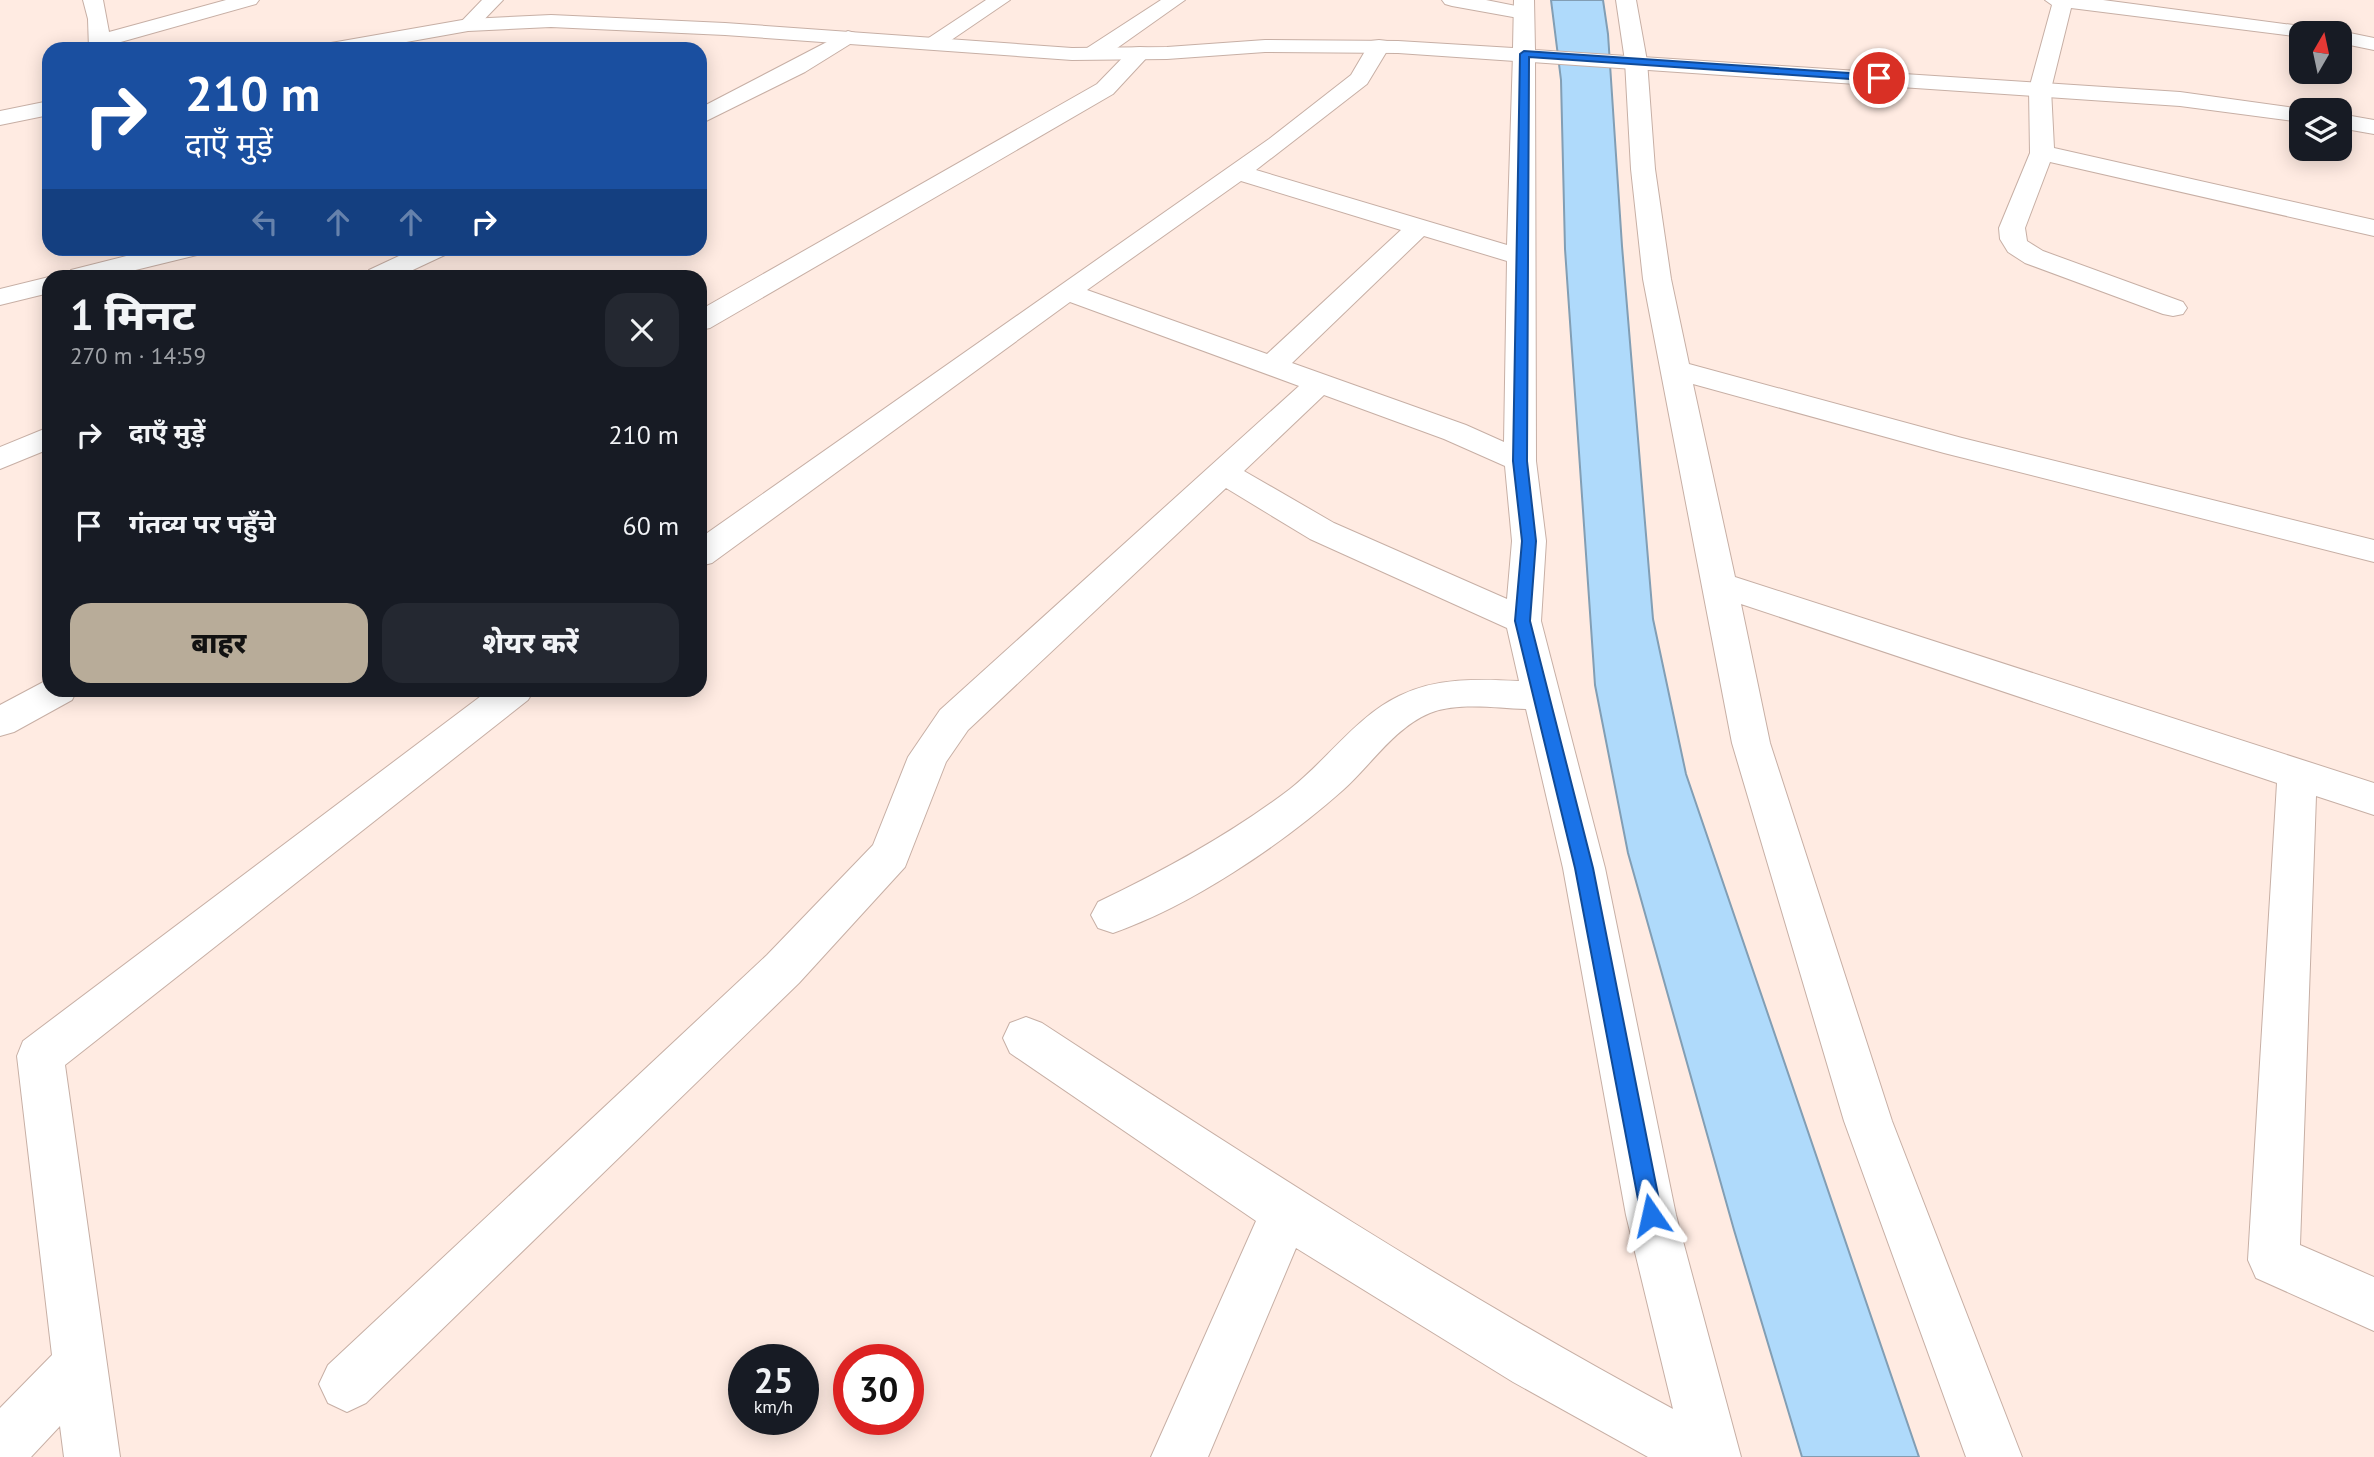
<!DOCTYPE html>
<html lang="hi">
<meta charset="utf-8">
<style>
:root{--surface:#171b24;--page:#242831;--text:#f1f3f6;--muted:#9ea1a6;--accent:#b8ac99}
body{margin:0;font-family:"PT Sans","Noto Sans Devanagari",sans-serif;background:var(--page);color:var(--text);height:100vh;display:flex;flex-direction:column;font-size:26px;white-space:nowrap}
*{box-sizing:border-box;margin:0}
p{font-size:23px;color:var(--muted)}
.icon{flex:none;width:38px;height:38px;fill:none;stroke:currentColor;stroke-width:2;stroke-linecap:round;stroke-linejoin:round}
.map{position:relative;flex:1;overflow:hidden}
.sheet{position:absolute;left:42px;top:270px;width:665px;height:427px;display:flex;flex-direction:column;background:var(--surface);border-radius:21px;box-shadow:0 4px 18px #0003}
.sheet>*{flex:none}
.hud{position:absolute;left:42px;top:42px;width:665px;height:214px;border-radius:21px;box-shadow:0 4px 18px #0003;background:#1a4fa0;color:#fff;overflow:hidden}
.needle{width:46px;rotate:9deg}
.tools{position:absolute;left:2289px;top:21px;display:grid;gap:14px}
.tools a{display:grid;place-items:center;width:63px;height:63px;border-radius:14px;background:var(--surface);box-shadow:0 4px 18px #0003;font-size:35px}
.speed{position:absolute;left:728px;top:1344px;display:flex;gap:14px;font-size:35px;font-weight:700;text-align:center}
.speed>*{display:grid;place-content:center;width:91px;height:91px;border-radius:50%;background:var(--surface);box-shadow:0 4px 18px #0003;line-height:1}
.speed small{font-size:18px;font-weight:400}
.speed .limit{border:10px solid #d22;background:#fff;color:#111}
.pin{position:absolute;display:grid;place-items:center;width:60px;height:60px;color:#fff;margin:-30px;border:4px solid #fff;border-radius:50%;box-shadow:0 2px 7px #0007}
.me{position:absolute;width:77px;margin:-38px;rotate:349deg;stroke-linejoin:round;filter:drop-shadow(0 0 5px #0008)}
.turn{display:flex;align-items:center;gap:24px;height:147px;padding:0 28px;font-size:32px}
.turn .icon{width:91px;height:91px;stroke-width:2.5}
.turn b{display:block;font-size:49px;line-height:60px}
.lanes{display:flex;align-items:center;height:66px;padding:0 28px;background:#0003;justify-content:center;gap:35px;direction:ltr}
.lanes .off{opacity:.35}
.round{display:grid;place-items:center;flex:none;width:74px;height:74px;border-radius:21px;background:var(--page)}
.headline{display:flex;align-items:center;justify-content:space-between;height:119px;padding:0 28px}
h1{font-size:42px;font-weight:800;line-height:52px}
.primary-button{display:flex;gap:14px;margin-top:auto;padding:14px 28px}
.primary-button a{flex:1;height:80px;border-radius:21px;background:var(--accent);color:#111;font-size:28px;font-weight:800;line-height:80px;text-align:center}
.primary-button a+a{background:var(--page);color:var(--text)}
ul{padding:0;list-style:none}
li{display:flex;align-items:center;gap:21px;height:91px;padding:0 28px}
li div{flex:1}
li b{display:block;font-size:26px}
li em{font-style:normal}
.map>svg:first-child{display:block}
.water{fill:#afdafb;stroke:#829eb4;stroke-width:2}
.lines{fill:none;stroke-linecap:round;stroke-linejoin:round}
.minor-casing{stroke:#c7afa5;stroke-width:2}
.tertiary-casing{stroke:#c7afa5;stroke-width:2}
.minor{fill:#fff;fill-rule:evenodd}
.tertiary{fill:#fff;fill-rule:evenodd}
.route{fill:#1a73e8;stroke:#114b97;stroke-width:2}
</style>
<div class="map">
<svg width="2374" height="1457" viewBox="0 0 2374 1457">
<rect width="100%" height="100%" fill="#ffebe2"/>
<path class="water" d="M1551 0H1603L1608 34 1622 246 1653 619 1686 774 1919 1457H1802L1734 1230 1628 853 1595 685 1565 249 1561 80Z"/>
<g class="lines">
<defs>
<path id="minor" d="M83 0H103L109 32 226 0H259L256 4 110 45 111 49H89L88 19Z
M482 0H503L475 29H461L458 25Z
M986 0H1010L941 47H927L923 43 927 39Z
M1161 0H1185L1103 58H1087L1084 53 1087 48Z
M1442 0H1486L1531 9 1534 13 1531 17 1524 19 1452 6 1445 4Z
M1616 0H1636L1647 61 1655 169 1671 279 1689 364 1962 438 2374 540V562L1944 453 1693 384 1735 577 2374 783V815L2316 796 2300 1245 2374 1277V1331L2256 1278 2248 1260 2277 783 1741 604 1770 743 1892 1121 2022 1457H1966L1844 1121 1732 743 1643 279 1631 169 1625 61Z
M2045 0H2103L2323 29 2326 33H2301V37L2071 8 2051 89 2054 148 2374 220V236L2050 162 2025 228 2027 241 2043 251 2183 302 2187 308 2183 314 2173 316 2163 314 2025 263 2008 252 2000 239 1999 228 2030 153 2029 89 2052 5Z
M848 31 855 33 859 37 855 41 805 72 700 124V108Z
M2340 31 2374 38V50L2340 43V33H2332Z
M1379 40 1387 41 1390 46 1367 84 1256 170 1507 245 1513 54 1516 49H1532L1535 54 1536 461 1546 541 1541 621 1605 868 1676 1215 1741 1457H1648L1513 1382 1296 1248 1208 1457H1151L1256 1221 1010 1053 1003 1038 1010 1023 1026 1017 1042 1023C1249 1158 1455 1292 1673 1409L1626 1215 1563 868 1526 709C1496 708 1458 702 1430 713 1394 728 1371 765 1343 790 1281 845 1191 906 1113 933L1098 928 1091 915 1098 902C1165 870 1231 834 1290 789 1327 760 1357 716 1399 696 1436 677 1479 679 1519 681L1507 628 1310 539 1226 488 968 730 946 762 905 867 799 983 366 1403 347 1412 328 1403 319 1384 328 1365 767 955 873 845 908 757 940 710 1299 386 1070 302 712 563 700 566V538L1269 139 1351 75 1371 41ZM1241 181 1401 230 1267 354 1087 290ZM1424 236 1507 261 1504 442 1466 425 1292 363ZM1324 395 1444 439 1505 466 1512 541 1507 599 1334 523 1244 471Z
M1140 47 1148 48 1151 53 1113 94 710 328 700 330V310L1097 84 1132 48Z
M158 248H205L201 254 111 276H67L71 270Z
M416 248H451L447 254 400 276H365L369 270Z
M49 277V293L0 305V289Z
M49 427V449L0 469V447Z
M49 679V690H77L72 700 14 732 0 736V705Z
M489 690H534L528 700 65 1065 120 1457H64L60 1426 31 1457H0V1408L52 1355 17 1056 23 1041Z"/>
<path id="tertiary" d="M1514 0H1534L1535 50 2180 92 2309 110H2301V122L2180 106 1398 53 1265 52 1167 59 1072 60 725 35 551 27 468 31 367 49H320L323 44 331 43 468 19 551 15 725 23 1072 48 1167 47 1265 40 1398 41 1513 48Z
M49 101V115L0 125V111Z
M2340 114 2374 120V134L2340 128Z"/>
</defs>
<use href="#minor" class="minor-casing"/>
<use href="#tertiary" class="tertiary-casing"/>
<use href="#minor" class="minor"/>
<use href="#tertiary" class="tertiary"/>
</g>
<path class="route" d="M1524 51 1879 75 1883 78 1879 81 1529 57 1527 461 1536 541 1530 621 1593 868 1662 1215 1659 1222 1651 1225 1644 1222 1641 1215 1575 868 1515 621 1522 541 1513 461 1520 54Z"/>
</svg>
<div class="tools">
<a><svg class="needle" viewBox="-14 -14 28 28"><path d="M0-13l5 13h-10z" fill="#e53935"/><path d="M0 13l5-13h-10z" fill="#9ea1a6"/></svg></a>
<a><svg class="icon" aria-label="layers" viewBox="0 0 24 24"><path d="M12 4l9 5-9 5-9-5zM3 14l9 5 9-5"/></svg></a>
</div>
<div class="speed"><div>25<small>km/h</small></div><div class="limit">30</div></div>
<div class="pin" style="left:1879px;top:78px;background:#d93025"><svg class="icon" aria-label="arrive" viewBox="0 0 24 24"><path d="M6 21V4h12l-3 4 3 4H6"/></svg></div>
<svg class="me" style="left:1651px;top:1215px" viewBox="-20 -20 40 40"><path d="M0-17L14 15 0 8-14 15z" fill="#1a73e8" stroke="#fff" stroke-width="4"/></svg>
<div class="hud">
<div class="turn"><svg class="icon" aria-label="right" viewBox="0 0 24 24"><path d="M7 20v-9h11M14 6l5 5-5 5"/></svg><div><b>210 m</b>दाएँ मुड़ें</div></div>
<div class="lanes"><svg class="icon off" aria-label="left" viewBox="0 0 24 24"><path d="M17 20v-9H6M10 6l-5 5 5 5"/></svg><svg class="icon off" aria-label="ahead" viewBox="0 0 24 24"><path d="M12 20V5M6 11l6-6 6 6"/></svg><svg class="icon off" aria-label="ahead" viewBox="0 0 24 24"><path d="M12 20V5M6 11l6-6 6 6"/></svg><svg class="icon" aria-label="right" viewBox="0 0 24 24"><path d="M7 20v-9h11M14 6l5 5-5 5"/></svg></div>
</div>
<section class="sheet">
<div class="headline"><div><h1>1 मिनट</h1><p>270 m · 14:59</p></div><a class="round"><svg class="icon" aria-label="close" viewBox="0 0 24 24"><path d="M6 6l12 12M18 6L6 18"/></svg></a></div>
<ul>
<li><svg class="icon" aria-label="right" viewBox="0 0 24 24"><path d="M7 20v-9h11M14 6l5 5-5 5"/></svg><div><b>दाएँ मुड़ें</b></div><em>210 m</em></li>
<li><svg class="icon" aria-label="arrive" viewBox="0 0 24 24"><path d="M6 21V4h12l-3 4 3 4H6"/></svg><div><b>गंतव्य पर पहुँचे</b></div><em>60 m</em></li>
</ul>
<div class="primary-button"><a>बाहर</a><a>शेयर करें</a></div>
</section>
</div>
